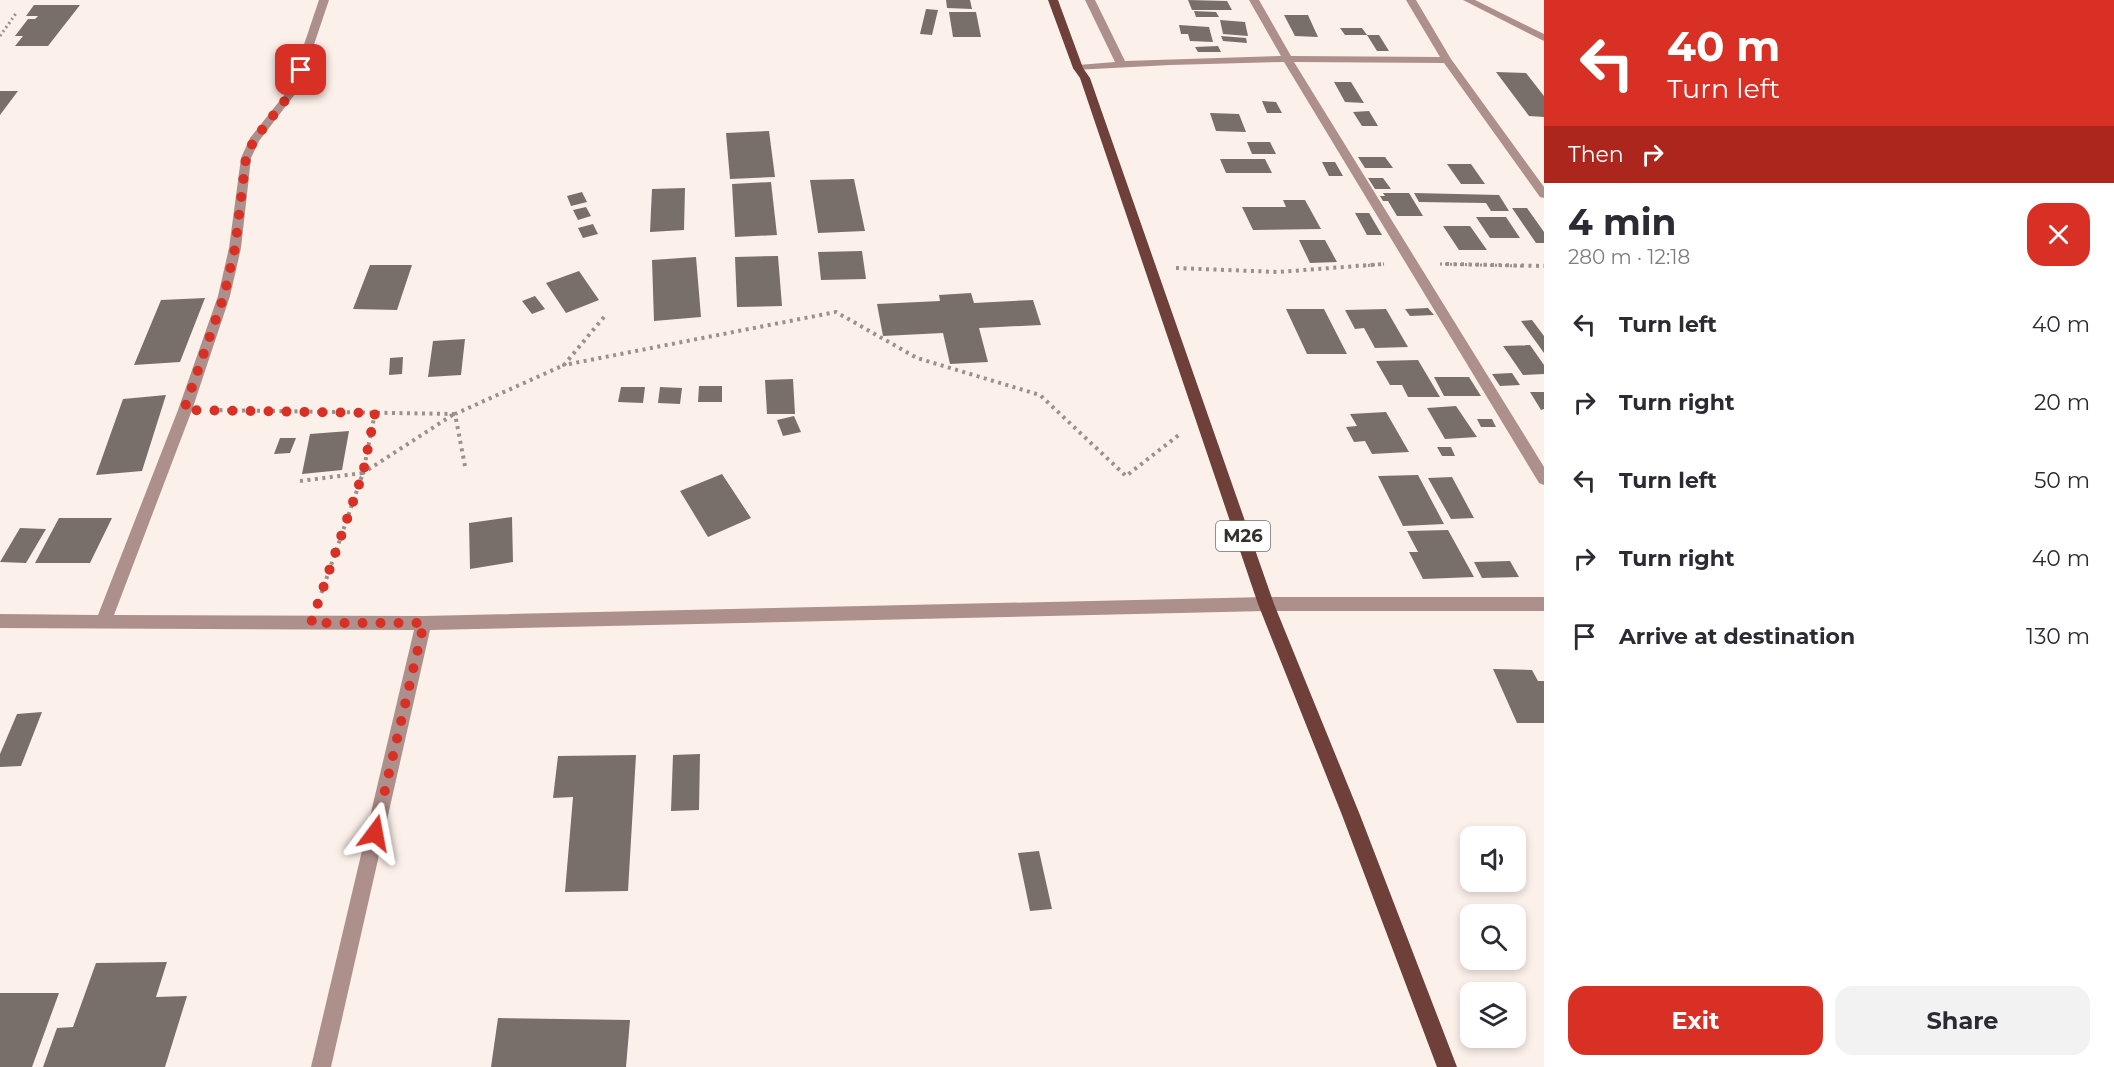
<!DOCTYPE html>
<meta charset="utf-8">
<style>
:root{--surface:#fff;--page:#f2f2f3;--text:#2b2b33;--muted:#7c7c81;--accent:#d93025}
body{margin:0;font-family:Montserrat,sans-serif;background:var(--page);color:var(--text);height:100vh;display:flex;flex-direction:column;font-size:22px;white-space:nowrap}
*{box-sizing:border-box;margin:0}
p{font-size:20px;color:var(--muted)}
.icon{flex:none;width:33px;height:33px;fill:none;stroke:currentColor;stroke-width:2;stroke-linecap:round;stroke-linejoin:round}
.map{position:relative;flex:1;overflow:hidden}
.details{display:flex;flex-direction:column;background:var(--surface);width:570px}
.details>*{flex:none}
.banner{background:#d93025;color:#fff;overflow:hidden}
.tools{position:absolute;left:1460px;top:826px;display:grid;gap:12px}
.tools a{display:grid;place-items:center;width:66px;height:66px;border-radius:12px;background:var(--surface);box-shadow:0 3px 9px #0003;font-size:30px}
.pin{position:absolute;display:grid;place-items:center;width:51px;height:51px;color:#fff;margin:-26px;border-radius:12px;box-shadow:0 3px 9px #0006}
.me{position:absolute;width:66px;margin:-33px;rotate:13deg;stroke-linejoin:round;filter:drop-shadow(0 0 4px #0008)}
.turn{display:flex;align-items:center;gap:21px;height:126px;padding:0 24px;font-size:27px}
.turn .icon{width:78px;height:78px;stroke-width:2.5}
.turn b{display:block;font-size:42px;line-height:51px}
.then{display:flex;align-items:center;height:57px;padding:0 24px;background:#0003;gap:12px;font-size:22px}
.round{display:grid;place-items:center;flex:none;width:63px;height:63px;border-radius:18px;background:var(--page)}
.overview{display:flex;align-items:center;justify-content:space-between;height:102px;padding:0 24px}
h1{font-size:36px;font-weight:700;line-height:45px}
.action{display:flex;gap:12px;margin-top:auto;padding:12px 24px}
.action a{flex:1;height:69px;border-radius:18px;background:var(--accent);color:#fff;font-size:24px;font-weight:700;line-height:69px;text-align:center}
.action a+a{background:var(--page);color:var(--text)}
ul{padding:0;list-style:none}
li{display:flex;align-items:center;gap:18px;height:78px;padding:0 24px}
li div{flex:1}
li b{display:block;font-size:22px}
li em{font-style:normal}
main{display:flex;flex:1;min-height:0}
.map>svg:first-child{display:block}
.building{fill:#796f6a}
.lines{fill:none;stroke-linecap:round;stroke-linejoin:round}
.path-far1{stroke:#9a918d;stroke-width:3;stroke-dasharray:2 3;stroke-linecap:butt}
.path{stroke:#9a918d;stroke-width:4;stroke-dasharray:3 4.5;stroke-linecap:butt}
.minor{fill:#ad908b;fill-rule:evenodd}
.major{fill:#6e4039;fill-rule:evenodd}
.route{stroke:#d93025;stroke-width:10;stroke-dasharray:0 18}
.labels{text-anchor:middle;dominant-baseline:central;stroke-width:6;stroke-linejoin:round;paint-order:stroke}
.shield{fill:#fff;stroke:#726e6d;stroke-width:1.5}
.shield-label{font-size:18px;font-weight:bold;fill:#35302e}
</style>
<main>
<div class="map">
<svg width="1544" height="1067" viewBox="0 0 1544 1067">
<rect width="100%" height="100%" fill="#fcf0ea"/>
<path class="building" d="M946 0H970L972 9 947 8Z
M1188 0 1227 1 1232 10H1192Z
M34 5H80L48 46H15L23 36H15L28 19H35L38 16H26Z
M926 9 938 10 932 35 920 34Z
M1194 11 1216 12 1219 17H1196Z
M949 12H976L981 37H953Z
M1284 15H1308L1318 37 1295 36Z
M1220 20 1245 22 1248 36 1223 34Z
M1179 25 1209 27 1213 42 1190 41 1188 34H1181Z
M1340 28H1362L1367 35H1379L1389 51H1377L1367 35H1345Z
M1221 36 1246 38 1247 43 1223 41Z
M1218 46 1221 52H1198L1195 47Z
M1496 72 1526 73 1544 96V117L1529 116Z
M1334 82H1351L1364 103 1345 102Z
M0 91H18L0 115Z
M1262 101 1276 102 1282 113H1267Z
M1369 111 1378 126H1362L1353 112Z
M1210 113 1239 114 1246 132 1216 131Z
M769 131 775 177 730 179 726 133Z
M1247 142H1270L1276 154H1252Z
M1358 157H1385L1393 168H1365Z
M1220 159H1265L1272 173H1226Z
M1322 162H1335L1343 176H1329Z
M1447 164H1471L1485 184H1461Z
M1368 178H1383L1391 189H1375Z
M854 179 865 231 818 233 810 180Z
M771 182 777 235 735 237 732 184Z
M685 188 684 230 650 232 652 189Z
M582 192 587 202 571 206 567 196Z
M1383 193H1409L1423 216H1397L1388 201H1383L1380 196H1385Z
M1414 193 1499 195 1509 211H1491L1486 203 1419 202Z
M1283 200H1305L1321 229 1253 230 1242 207H1286Z
M586 207 591 216 578 220 573 210Z
M1512 208H1527L1544 232V243H1536Z
M1355 213H1369L1382 235H1367Z
M1476 217H1506L1520 238H1490Z
M593 224 598 234 583 238 578 228Z
M1443 226H1470L1487 250H1459Z
M1299 240H1325L1337 262 1310 263Z
M862 251 866 279 821 280 818 252Z
M778 256 782 306 737 307 735 257Z
M696 257 701 317 654 321 652 260Z
M370 265H412L397 310 353 309Z
M579 271 599 300 566 313 546 283Z
M971 293 974 303 1033 300 1041 325 979 328 988 362 950 364 943 333 883 336 877 304 940 301 939 295Z
M535 296 545 309 532 314 522 301Z
M205 298 180 362 134 365 161 300Z
M1428 308 1434 315 1410 316 1405 309Z
M1286 309H1324L1347 354H1307Z
M1386 309 1408 347 1375 348 1364 328 1355 329 1345 310Z
M1532 320 1544 336V353L1521 321Z
M465 339 461 375 428 377 433 341Z
M1530 345 1544 365V374L1523 375 1503 346Z
M403 357 402 374 389 375 390 358Z
M1418 360 1440 397H1408L1402 385H1390L1376 361Z
M1512 373 1520 385 1500 386 1492 374Z
M1434 377H1469L1481 396H1444Z
M793 379 795 414H767L765 380Z
M699 386H722V402H698Z
M621 387H645L643 403 618 402Z
M660 387 682 388 680 404 658 403Z
M1530 392H1544V409L1541 410Z
M166 395 142 471 96 475 123 399Z
M1456 406 1477 437 1445 439 1427 408Z
M1386 412 1409 452 1372 454 1365 441 1354 442 1346 427 1357 426 1350 414Z
M794 416 801 432 783 436 777 420Z
M1477 419H1492L1496 427H1481Z
M349 431 342 470 302 474 310 434Z
M280 438H296L290 453 274 454Z
M1437 447H1451L1455 456H1442Z
M722 474 751 518 708 537 680 491Z
M1418 475 1444 524 1403 526 1378 476Z
M1452 477 1474 518 1451 519 1428 478Z
M512 517 513 562 470 569 469 523Z
M59 518H112L90 563H35Z
M20 528 46 529 26 563 0 562Z
M1448 530 1474 577 1423 579 1409 552H1418L1407 531Z
M1510 561 1519 577 1482 578 1474 562Z
M1493 669 1532 670 1538 681H1544V723H1517Z
M42 712 21 766 0 767V754L17 714Z
M700 754 699 810 671 811 673 755Z
M636 755 628 891 565 892 573 797 553 798 558 756Z
M1039 851 1052 909 1030 911 1018 853Z
M167 962 156 997 187 996 165 1067H43L57 1028 73 1027 96 963Z
M0 993H59L32 1067H0Z
M498 1018 630 1020 626 1067H491Z"/>
<g class="lines">
<path class="path-far1" d="M0 36 17 12
M1440 264 1524 266
M1363 266 1384 264"/>
<path class="path" d="M1446 264 1544 266
M1176 268 1278 272 1383 264
M604 317 564 365 836 312 917 358 1040 395 1126 476 1180 434
M212 410 455 414
M375 413 363 473 454 414
M465 466 455 414 564 365
M300 481 363 473 320 597"/>
<path class="minor" d="M319 0H329L299 89 259 141 251 158 241 248 230 296 192 410 114 615 424 616 1266 597H1544V611H1266L430 630 331 1067H311L414 630 0 628V614L98 615 178 410 218 296 229 248 241 158 250 138 289 89Z
M1085 0H1095L1125 61 1281 56 1249 0H1259L1291 56 1440 57 1406 0H1416L1451 59 1544 187V198L1540 197 1444 63 1294 62 1544 467V485L1539 483 1284 62 1170 65 1074 70 1073 68 1078 65 1115 62Z
M1463 0H1475L1544 34V41Z"/>
<path class="major" d="M1048 0H1058L1083 68 1090 78 1274 604 1360 815 1457 1067H1437L1342 815 1258 604 1080 78 1073 68Z"/>
</g>
<g class="lines">
<path class="route" d="M301 70 294 89 254 140 246 158 235 248 224 296 184 410 375 413 363 473 311 623H424L375 833"/>
</g>
<g class="labels">
<rect class="shield" x="1216" y="521" width="54" height="30" rx="4.5"/>
<g class="shield-label">
<text x="1243" y="536">M26</text>
</g>
</g>
</svg>
<div class="tools">
<a><svg class="icon" aria-label="sound" viewBox="0 0 24 24"><path d="M4 9h4l5-4v14l-5-4H4zM17 9q2 3 0 6"/></svg></a>
<a><svg class="icon" aria-label="search" viewBox="0 0 24 24"><circle cx="10" cy="10" r="6"/><path d="M15 15l6 6"/></svg></a>
<a><svg class="icon" aria-label="layers" viewBox="0 0 24 24"><path d="M12 4l9 5-9 5-9-5zM3 14l9 5 9-5"/></svg></a>
</div>
<div class="pin" style="left:301px;top:70px;background:#d93025"><svg class="icon" aria-label="arrive" viewBox="0 0 24 24"><path d="M6 21V4h12l-3 4 3 4H6"/></svg></div>
<svg class="me" style="left:375px;top:833px" viewBox="-20 -20 40 40"><path d="M0-17L14 15 0 8-14 15z" fill="#d93025" stroke="#fff" stroke-width="4"/></svg>
</div>
<section class="details">
<div class="banner">
<div class="turn"><svg class="icon" aria-label="left" viewBox="0 0 24 24"><path d="M17 20v-9H6M10 6l-5 5 5 5"/></svg><div><b>40 m</b>Turn left</div></div>
<div class="then">Then<svg class="icon" aria-label="right" viewBox="0 0 24 24"><path d="M7 20v-9h11M14 6l5 5-5 5"/></svg></div>
</div>
<div class="overview"><div><h1>4 min</h1><p>280 m · 12:18</p></div><a class="round" style="background:#d93025;color:#fff"><svg class="icon" aria-label="close" viewBox="0 0 24 24"><path d="M6 6l12 12M18 6L6 18"/></svg></a></div>
<ul>
<li><svg class="icon" aria-label="left" viewBox="0 0 24 24"><path d="M17 20v-9H6M10 6l-5 5 5 5"/></svg><div><b>Turn left</b></div><em>40 m</em></li>
<li><svg class="icon" aria-label="right" viewBox="0 0 24 24"><path d="M7 20v-9h11M14 6l5 5-5 5"/></svg><div><b>Turn right</b></div><em>20 m</em></li>
<li><svg class="icon" aria-label="left" viewBox="0 0 24 24"><path d="M17 20v-9H6M10 6l-5 5 5 5"/></svg><div><b>Turn left</b></div><em>50 m</em></li>
<li><svg class="icon" aria-label="right" viewBox="0 0 24 24"><path d="M7 20v-9h11M14 6l5 5-5 5"/></svg><div><b>Turn right</b></div><em>40 m</em></li>
<li><svg class="icon" aria-label="arrive" viewBox="0 0 24 24"><path d="M6 21V4h12l-3 4 3 4H6"/></svg><div><b>Arrive at destination</b></div><em>130 m</em></li>
</ul>
<div class="action"><a>Exit</a><a>Share</a></div>
</section>
</main>
